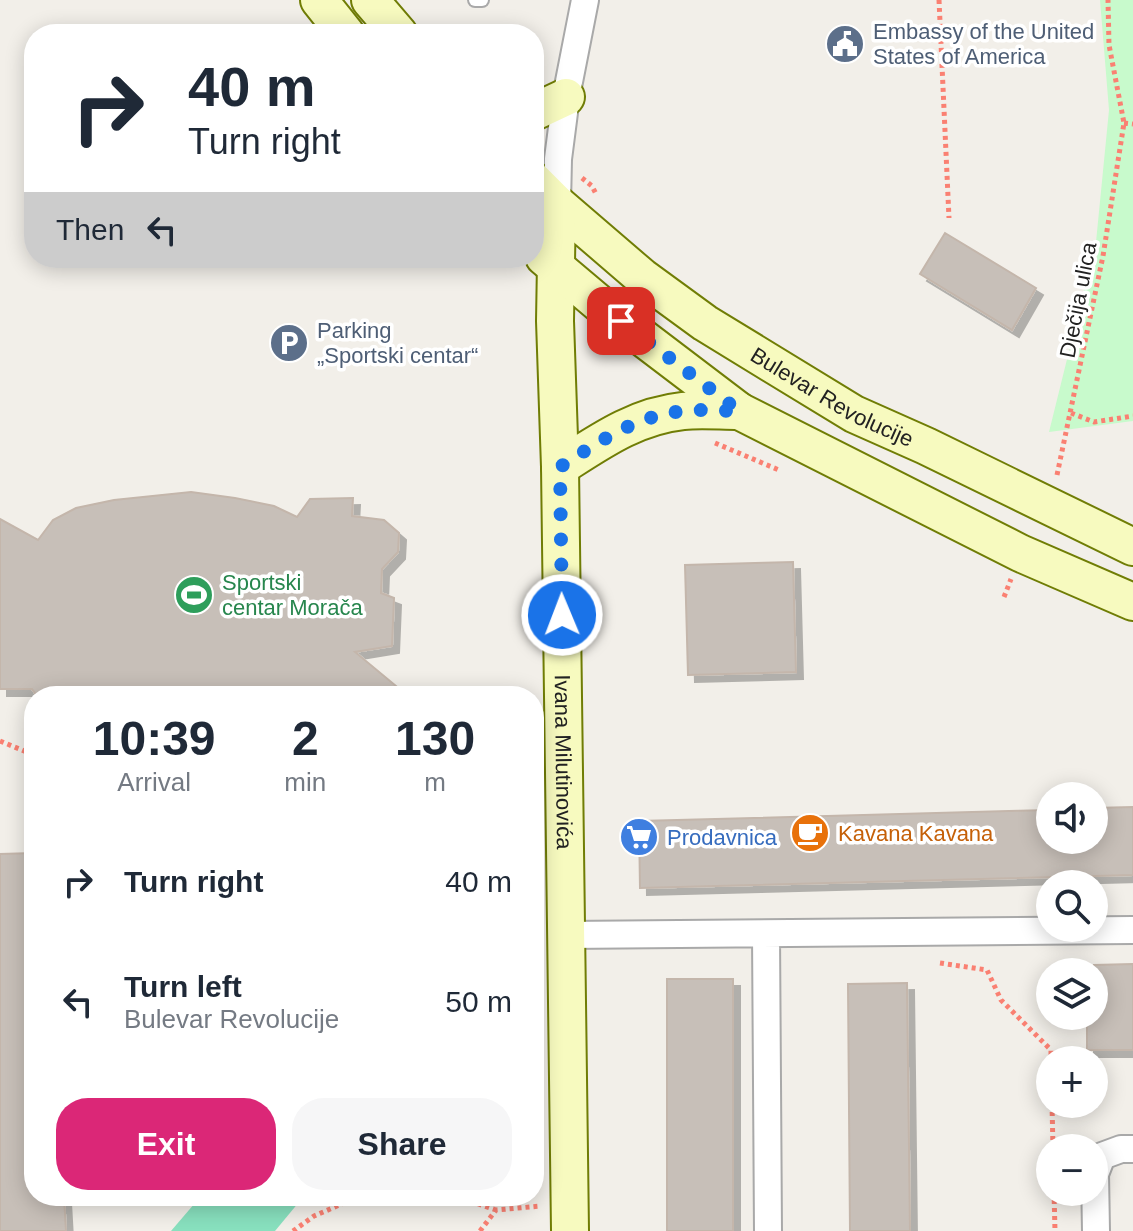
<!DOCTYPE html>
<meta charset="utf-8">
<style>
:root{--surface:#fff;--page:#f6f6f7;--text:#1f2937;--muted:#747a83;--accent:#db2777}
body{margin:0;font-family:Arial,sans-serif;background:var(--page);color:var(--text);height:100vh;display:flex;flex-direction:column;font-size:30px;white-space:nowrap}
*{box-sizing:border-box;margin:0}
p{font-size:26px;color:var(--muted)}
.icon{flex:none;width:44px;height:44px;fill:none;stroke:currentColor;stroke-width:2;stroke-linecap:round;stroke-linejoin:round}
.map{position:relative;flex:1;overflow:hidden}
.details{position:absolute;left:24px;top:686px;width:520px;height:520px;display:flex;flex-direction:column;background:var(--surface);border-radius:32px;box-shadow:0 4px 20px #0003}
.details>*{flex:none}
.banner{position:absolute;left:24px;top:24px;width:520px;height:244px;border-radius:32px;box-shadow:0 4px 20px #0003;background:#fff;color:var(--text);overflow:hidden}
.fabs{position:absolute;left:1036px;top:782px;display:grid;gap:16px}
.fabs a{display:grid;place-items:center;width:72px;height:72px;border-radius:50%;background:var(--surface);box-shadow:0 4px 20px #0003;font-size:40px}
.pin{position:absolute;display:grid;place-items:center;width:68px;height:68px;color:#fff;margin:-34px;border-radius:16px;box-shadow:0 4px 12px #0006}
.me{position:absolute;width:88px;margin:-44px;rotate:359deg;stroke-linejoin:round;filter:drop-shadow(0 0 6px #0008)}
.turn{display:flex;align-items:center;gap:28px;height:168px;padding:0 32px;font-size:36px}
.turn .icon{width:104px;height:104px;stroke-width:2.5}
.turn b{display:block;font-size:56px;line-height:68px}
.then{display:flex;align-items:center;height:76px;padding:0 32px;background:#0003;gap:16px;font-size:30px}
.eta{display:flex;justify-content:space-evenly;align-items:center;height:136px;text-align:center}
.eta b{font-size:48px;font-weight:700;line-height:56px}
.button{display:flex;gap:16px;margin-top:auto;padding:16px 32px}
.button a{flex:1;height:92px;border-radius:32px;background:var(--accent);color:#fff;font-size:32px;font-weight:700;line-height:92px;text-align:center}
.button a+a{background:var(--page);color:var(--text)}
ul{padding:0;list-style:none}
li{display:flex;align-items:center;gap:24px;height:120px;padding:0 32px}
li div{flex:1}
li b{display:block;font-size:30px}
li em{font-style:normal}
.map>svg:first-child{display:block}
.park{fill:#c8facc}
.pitch{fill:#88e0be}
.building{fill:#c7bfb8;stroke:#c4b6ab;stroke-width:2;filter:url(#shadow)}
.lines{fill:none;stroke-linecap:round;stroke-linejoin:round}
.lane-casing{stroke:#a9a9a9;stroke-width:16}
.street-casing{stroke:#a9a9a9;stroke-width:30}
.secondary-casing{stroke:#707d05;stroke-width:40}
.path{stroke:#fa8072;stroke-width:5;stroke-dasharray:4 4;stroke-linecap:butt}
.lane{stroke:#fff;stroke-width:12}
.street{stroke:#fff;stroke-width:26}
.secondary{stroke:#f7fabf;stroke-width:36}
.route{stroke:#1a73e8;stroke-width:14;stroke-dasharray:0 25.2}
.labels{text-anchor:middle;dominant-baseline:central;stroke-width:7;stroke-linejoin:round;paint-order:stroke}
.service-label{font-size:22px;fill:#4e5e75;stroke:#fff;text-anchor:start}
.street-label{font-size:22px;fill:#222;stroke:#fff}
.leisure-label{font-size:22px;fill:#27864d;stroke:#fff;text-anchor:start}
.food-label{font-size:22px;fill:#c56008;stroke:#fff;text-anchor:start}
.shop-label{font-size:22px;fill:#366cbe;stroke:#fff;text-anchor:start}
</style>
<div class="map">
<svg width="1133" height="1231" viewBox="0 0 1133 1231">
<defs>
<filter id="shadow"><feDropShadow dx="7" dy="7" stdDeviation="0" flood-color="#0004"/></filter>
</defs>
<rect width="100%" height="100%" fill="#f2efe9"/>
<path class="park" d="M1100 0H1133V421L1049 432 1096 242 1109 110Z"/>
<path class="pitch" d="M201 1196H304L275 1231H171Z"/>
<path class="building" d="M945 233 1036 288 1012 330 920 274Z
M191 492 235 498 274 506 297 517 310 499 353 498 352 516 384 520 399 533 398 552 382 569 381 593 394 598 392 646 355 652 408 696H37L32 689H0V519L38 540 53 520 76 508 114 500Z
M793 562 796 672 688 675 685 565Z
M1133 807V875L640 888 639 821 1050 810V840H1094V808Z
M34 853V1196H64L66 1231H0V854Z
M1133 964V1050H1087V1016H1094V965Z
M667 979H733V1231H667Z
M907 983 910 1231H850L848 984Z"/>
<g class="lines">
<defs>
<path id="lane" d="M475 0H482"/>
<path id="street" d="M557 204 558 159 566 97 585 0
M766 934 768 1231
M566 935 1133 930
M1096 1231 1095 1174 1102 1156 1121 1149H1133"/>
<g id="secondary">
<path d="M319 0 346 34"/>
<path d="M370 0 399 34"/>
<path d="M534 112 566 97"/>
<path id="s1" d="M534 181 557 204 642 277 705 323 854 414 926 446 1133 547"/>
<path id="s2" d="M557 204 555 321 560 467 570 1231"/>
<path d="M544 257 614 316 739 411 1020 553 1133 602"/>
<path d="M560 467C599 442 635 416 683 411 701 409 720 411 739 411"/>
</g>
</defs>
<use href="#lane" class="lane-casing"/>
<use href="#street" class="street-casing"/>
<use href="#secondary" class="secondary-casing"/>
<path class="path" d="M939 0 949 218
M1124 123 1133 124
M582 178 592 186 596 194
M1071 413 1094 422 1133 416
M715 443 779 470
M1057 475 1103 256 1124 123 1109 45 1108 0
M1004 597 1011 579
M0 741 34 755
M940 963 987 970 1001 1000 1051 1050V1060
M1052 1104 1053 1148
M1054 1192 1055 1231
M455 1196 496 1210
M293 1231 314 1216 360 1196
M480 1231 496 1210 541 1206"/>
<use href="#lane" class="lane"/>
<use href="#street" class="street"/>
<use href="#secondary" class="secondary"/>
</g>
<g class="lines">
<path class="route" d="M562 615 560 467C599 442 635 416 683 411 701 409 720 411 739 411L621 321"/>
</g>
<defs>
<symbol id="civic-disc" viewBox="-11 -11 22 22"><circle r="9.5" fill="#5c6f8a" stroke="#fff"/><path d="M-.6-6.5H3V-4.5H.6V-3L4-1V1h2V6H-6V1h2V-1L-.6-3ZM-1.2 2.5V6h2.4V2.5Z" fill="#fff"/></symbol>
<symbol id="parking-disc" viewBox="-11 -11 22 22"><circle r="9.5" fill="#5c6f8a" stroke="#fff"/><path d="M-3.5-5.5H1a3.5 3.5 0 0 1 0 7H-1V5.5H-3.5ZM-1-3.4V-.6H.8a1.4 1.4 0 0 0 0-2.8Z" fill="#fff"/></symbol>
<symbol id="stadium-disc" viewBox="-11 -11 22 22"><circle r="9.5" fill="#2e9e5b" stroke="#fff"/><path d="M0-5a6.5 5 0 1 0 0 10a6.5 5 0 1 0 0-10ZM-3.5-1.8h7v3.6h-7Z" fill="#fff"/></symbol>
<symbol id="cafe-disc" viewBox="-11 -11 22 22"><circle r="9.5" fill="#e8710a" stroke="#fff"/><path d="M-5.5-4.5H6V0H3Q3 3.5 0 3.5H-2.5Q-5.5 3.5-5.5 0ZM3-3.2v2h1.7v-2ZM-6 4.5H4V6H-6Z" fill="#fff"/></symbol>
<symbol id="supermarket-disc" viewBox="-11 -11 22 22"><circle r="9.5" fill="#3f7fe0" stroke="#fff"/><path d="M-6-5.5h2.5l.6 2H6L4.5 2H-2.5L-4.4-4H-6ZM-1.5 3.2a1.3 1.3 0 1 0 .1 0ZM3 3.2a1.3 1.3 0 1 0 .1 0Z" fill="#fff"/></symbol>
</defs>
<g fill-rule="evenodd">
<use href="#civic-disc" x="823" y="22" width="44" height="44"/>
<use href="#parking-disc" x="267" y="321" width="44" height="44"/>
<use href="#stadium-disc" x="172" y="573" width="44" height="44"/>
<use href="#cafe-disc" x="788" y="811" width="44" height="44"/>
<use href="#supermarket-disc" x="617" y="815" width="44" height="44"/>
</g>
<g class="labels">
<g class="service-label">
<text x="873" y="31">Embassy of the United<tspan x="873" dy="25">States of America</tspan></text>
<text x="317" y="330">Parking<tspan x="317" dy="25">„Sportski centar“</tspan></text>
</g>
<g class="street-label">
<text transform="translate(1078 300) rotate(-79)">Dječija ulica</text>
<text stroke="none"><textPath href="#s1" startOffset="370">Bulevar Revolucije</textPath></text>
<text stroke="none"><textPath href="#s2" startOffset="558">Ivana Milutinovića</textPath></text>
</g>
<g class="leisure-label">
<text x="222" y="582">Sportski<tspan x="222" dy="25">centar Morača</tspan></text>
</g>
<g class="food-label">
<text x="838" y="833">Kavana Kavana</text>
</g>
<g class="shop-label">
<text x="667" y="837">Prodavnica</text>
</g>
</g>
</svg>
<div class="fabs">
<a><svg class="icon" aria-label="sound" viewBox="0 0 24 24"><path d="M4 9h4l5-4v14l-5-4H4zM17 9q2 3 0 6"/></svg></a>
<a><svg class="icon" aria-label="search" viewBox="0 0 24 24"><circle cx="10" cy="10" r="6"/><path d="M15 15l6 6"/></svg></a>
<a><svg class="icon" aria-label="layers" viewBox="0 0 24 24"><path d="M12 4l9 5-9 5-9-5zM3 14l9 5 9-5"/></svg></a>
<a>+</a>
<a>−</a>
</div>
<div class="pin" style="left:621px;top:321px;background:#d93025"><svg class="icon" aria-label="arrive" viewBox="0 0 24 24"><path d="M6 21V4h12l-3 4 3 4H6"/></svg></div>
<svg class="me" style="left:562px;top:615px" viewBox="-20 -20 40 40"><circle r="17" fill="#1a73e8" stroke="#fff" stroke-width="3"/><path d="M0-11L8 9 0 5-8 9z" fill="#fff"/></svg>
<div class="banner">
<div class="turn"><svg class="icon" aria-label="right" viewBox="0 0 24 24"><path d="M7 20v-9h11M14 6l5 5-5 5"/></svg><div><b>40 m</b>Turn right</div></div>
<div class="then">Then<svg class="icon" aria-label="left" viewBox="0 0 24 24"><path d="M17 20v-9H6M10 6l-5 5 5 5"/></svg></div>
</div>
<section class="details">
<div class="eta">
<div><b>10:39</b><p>Arrival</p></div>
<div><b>2</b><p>min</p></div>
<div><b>130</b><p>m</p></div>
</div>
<ul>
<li><svg class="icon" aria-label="right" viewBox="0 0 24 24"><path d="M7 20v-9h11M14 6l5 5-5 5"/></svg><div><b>Turn right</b></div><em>40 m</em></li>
<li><svg class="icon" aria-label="left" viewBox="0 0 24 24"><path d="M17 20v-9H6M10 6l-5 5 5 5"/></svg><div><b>Turn left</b><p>Bulevar Revolucije</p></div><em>50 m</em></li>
</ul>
<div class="button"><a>Exit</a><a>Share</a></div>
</section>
</div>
